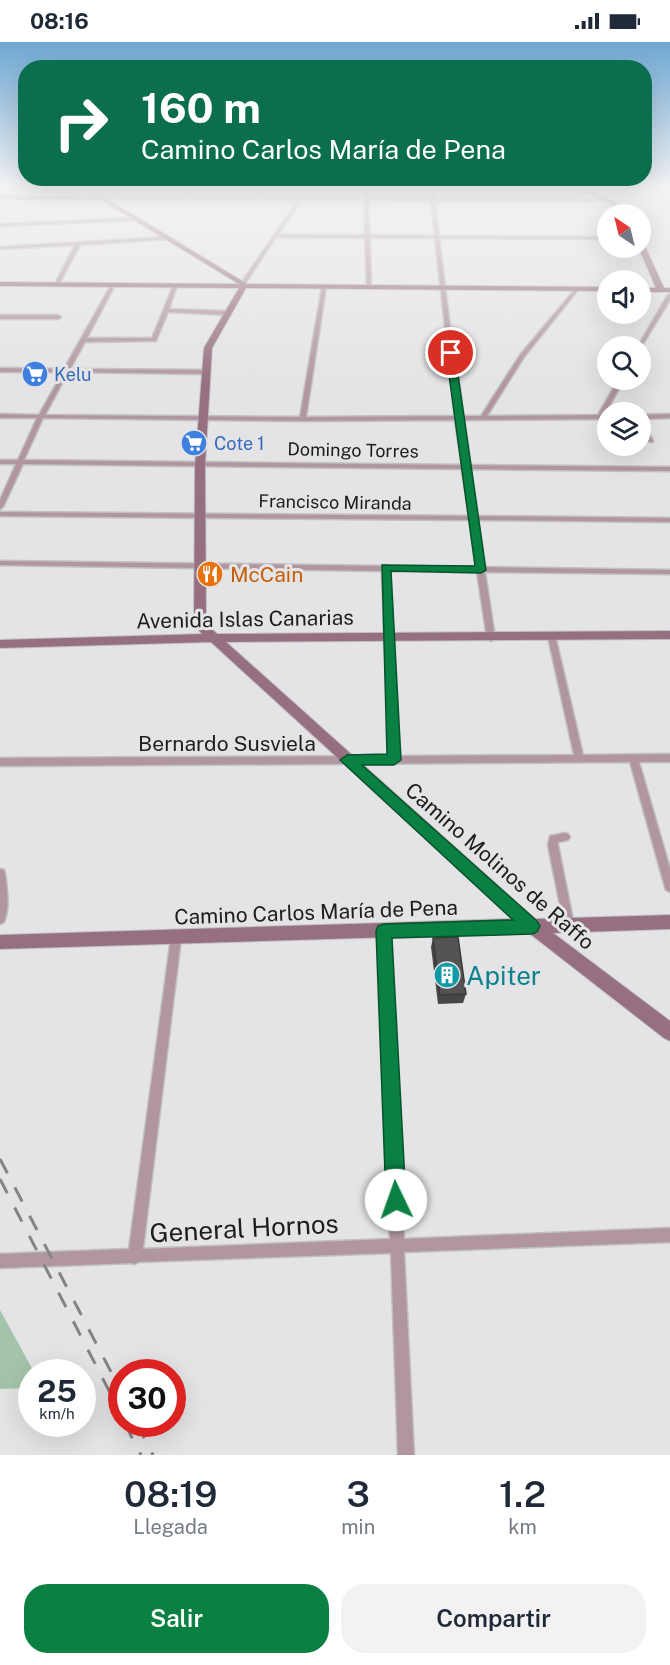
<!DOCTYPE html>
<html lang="es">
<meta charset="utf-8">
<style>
:root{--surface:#fff;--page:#f2f2f3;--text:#1f2937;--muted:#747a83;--accent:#0b8043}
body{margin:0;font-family:"Public Sans",sans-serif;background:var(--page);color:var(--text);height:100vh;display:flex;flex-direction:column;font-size:22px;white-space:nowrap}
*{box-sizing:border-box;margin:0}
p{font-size:20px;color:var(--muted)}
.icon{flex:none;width:33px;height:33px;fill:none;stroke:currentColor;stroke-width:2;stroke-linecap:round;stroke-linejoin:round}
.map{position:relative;height:1413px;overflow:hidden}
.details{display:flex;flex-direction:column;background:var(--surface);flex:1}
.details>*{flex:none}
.top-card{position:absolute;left:18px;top:18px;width:634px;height:126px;border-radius:24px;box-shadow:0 6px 24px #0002;background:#0b6e4f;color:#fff;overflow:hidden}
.needle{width:39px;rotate:325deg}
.fabs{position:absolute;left:597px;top:162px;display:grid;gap:12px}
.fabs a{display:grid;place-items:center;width:54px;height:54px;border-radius:50%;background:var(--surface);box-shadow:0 6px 24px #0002;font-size:30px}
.speed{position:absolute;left:18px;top:1317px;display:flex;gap:12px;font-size:30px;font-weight:700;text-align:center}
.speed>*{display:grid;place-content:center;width:78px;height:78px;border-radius:50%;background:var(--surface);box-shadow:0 6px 24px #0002;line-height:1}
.speed small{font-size:15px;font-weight:400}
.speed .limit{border:9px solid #d22;background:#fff;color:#111}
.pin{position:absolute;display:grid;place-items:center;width:51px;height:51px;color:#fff;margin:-26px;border:3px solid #fff;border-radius:50%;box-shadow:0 2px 6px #0007}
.me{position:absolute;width:66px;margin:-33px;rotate:357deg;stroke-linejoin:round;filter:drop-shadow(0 0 4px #0008)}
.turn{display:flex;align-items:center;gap:21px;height:126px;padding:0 24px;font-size:27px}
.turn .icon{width:78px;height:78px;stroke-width:2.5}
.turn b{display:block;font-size:42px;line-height:51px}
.eta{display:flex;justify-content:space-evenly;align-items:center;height:102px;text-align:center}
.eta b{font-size:36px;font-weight:600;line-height:42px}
.action{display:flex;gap:12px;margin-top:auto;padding:12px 24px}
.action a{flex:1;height:69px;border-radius:24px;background:var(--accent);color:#fff;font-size:24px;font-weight:600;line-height:69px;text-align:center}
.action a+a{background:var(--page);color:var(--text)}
.status{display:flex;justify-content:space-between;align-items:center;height:42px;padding:0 30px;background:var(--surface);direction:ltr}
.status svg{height:16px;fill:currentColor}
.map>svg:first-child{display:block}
.green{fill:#a3c4aa}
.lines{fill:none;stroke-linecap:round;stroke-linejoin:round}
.street-casing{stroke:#c0c0c2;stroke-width:3}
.secondary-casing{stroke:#c0c0c2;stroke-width:2}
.street{fill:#b196a1;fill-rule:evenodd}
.secondary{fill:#967080;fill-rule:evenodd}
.rail{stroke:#838485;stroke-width:3;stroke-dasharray:16 16;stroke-linecap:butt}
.wall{fill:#484747}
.building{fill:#545252;stroke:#3b3939;stroke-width:1.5}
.route{fill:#0b8043;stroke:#07532c;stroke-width:1.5}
.labels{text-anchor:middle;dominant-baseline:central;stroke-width:6;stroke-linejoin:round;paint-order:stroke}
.far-shop-label{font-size:18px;fill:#366cbe;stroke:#e4e4e6;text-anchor:start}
.far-street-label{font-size:18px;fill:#1c1d1d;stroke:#e4e4e6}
.food-label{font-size:21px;fill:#c56008;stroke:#e4e4e6;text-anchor:start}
.street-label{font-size:21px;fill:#1c1d1d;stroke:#e4e4e6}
.near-culture-label{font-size:26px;fill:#0d838f;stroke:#e4e4e6;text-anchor:start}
.near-street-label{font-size:26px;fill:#1c1d1d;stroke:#e4e4e6}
</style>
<div class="status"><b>08:16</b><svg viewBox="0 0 49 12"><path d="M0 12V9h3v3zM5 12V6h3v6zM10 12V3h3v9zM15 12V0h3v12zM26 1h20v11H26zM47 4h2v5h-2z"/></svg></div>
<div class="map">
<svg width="670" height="1413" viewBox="0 0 670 1413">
<rect width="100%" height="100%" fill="#e4e4e6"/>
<path class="green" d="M0 1268 34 1330H32L31 1346 0 1347Z"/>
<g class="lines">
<defs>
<path id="street" d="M82 144C92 144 98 155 108 155L118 144H122L112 155H184L188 144H192L188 155H249L266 144H271L255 155 364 156V144H368V156H430L429 144H433L434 156 608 157 607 159H435L439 194 608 195V197L439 196 461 374H481L520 313 576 246 578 247V248L524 315 487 374 598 373 618 338H624L604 373H608V377L461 378 468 423 670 425V429L469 427 476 474 670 476V480L477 478 484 525 670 528V532L485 530 495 596 491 599 487 596 477 530 390 529 398 714 574 713 548 595 552 592 555 593 583 713 670 712V720H639L670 827V850L666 848 665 845 630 720 0 724V716L389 714 382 529 0 523V519L383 524 386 523 389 524 477 525 470 478 0 474V470L469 474 462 427 23 422 3 465 0 467V458L16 422H0V418H18L37 376H0V372L39 373 63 330H0V326L64 327 111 243 113 242 115 243 87 296H152L173 244 175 243 177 244 169 267 228 269 231 271 228 273 168 270 156 299 85 300 70 327 205 328 208 330 205 332 68 330 45 373 300 375 322 245 324 244 326 245 306 375 455 374 435 196H370L371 246 369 247 367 246 365 196 276 195 245 242H243L241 241 298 158 102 157ZM302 158H364L365 193H278ZM368 158 431 159 435 194 370 193ZM43 376 303 379 455 378 462 423 24 418Z
M140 176 138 178 0 184V182Z
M167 195 169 197 80 203 59 242 57 243 55 242 75 203 0 207V205Z
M670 252V258L640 307V304H638L667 254Z
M0 273H58L61 275 58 277H0Z
M670 372V376L640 377V373Z
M640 378 643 380 653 399 652 400 647 399 640 387Z
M565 791 568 792 570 795 568 798 558 800V803L574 883 573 886 569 888 565 886 564 883 548 803 550 794Z
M0 827 4 828 5 831C7 848 10 864 4 880L0 882Z
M384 884 388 886 389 889 404 1197 670 1186V1200L404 1210 414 1413H398L391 1211 138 1220 135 1222 132 1221 0 1226V1212L129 1207 171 896 172 893 176 891 180 893 181 896 143 1207 390 1197 379 889 380 886Z"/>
<path id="secondary" d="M572 144H580L615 160 624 172H618L611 162Z
M0 153 104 155 247 242 608 245V249L246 246 212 306 205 423 206 577 208 583 217 592 670 589V597L226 600 535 877 670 873V887L553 891 670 979V999L664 996 529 891 0 907V893L514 877 211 600 0 606V598L202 592 196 585 194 577 195 423 204 306 239 246 0 244V240L239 242 101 158 0 157Z
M640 198 643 200 664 246H670V250H640V246H656L639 206Z"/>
</defs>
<use href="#street" class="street-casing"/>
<use href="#secondary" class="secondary-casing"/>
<use href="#street" class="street"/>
<use href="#secondary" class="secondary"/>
<path class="rail" d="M0 1117 122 1351
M0 1137 122 1374
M125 1382 141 1413
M137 1382 153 1413"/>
</g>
<path class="wall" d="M433 896 466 952 463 961 438 962 431 905Z"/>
<path class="building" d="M458 895 466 952 440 953 433 896Z"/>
<linearGradient id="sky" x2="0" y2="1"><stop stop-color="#6fa8d3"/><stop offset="0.42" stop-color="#f3f3f4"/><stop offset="1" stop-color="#f3f3f4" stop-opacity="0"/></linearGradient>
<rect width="670" height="342" fill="url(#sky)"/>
<path class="route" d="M451 308 455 311 486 528 481 531 391 529 401 718 394 723H362L537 879 540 884 537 890 532 892 392 896 406 1158 403 1165 396 1167 389 1165 386 1158 376 889 378 884 384 882 513 878 340 718 347 713 387 712 382 523 475 524 446 311Z"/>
<defs>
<symbol id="supermarket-disc" viewBox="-11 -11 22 22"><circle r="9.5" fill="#3f7fe0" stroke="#e4e4e6"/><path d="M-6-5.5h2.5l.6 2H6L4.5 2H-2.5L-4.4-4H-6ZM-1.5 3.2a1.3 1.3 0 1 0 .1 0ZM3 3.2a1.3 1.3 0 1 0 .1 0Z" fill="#fff"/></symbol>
<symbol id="restaurant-disc" viewBox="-11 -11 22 22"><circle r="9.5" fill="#e8710a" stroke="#e4e4e6"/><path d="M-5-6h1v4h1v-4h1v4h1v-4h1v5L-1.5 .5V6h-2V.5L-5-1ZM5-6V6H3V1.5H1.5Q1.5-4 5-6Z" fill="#fff"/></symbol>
<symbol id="building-disc" viewBox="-11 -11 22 22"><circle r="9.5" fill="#0f9aa8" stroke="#e4e4e6"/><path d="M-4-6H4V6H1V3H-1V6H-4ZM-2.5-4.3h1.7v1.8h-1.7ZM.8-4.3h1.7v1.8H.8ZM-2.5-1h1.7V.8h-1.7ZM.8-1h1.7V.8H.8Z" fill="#fff"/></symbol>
</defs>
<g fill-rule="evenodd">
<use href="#supermarket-disc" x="20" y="317" width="30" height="30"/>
<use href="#supermarket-disc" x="179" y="386" width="30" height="30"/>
<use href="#restaurant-disc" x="195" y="517" width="30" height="30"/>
<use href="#building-disc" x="432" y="918" width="30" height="30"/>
</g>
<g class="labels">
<g class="far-shop-label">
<text x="54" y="332">Kelu</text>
<text x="214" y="401">Cote 1</text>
</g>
<g class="far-street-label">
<text transform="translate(353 408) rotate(1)">Domingo Torres</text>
<text transform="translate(335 460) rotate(1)">Francisco Miranda</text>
</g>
<g class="food-label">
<text x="230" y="532">McCain</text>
</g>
<g class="street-label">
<text transform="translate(245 577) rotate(-1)">Avenida Islas Canarias</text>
<text x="227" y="701">Bernardo Susviela</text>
<text transform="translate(500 824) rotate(41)">Camino Molinos de Raffo</text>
<text transform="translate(316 870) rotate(-2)">Camino Carlos María de Pena</text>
</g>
<g class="near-culture-label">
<text x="466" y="933">Apiter</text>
</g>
<g class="near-street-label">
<text transform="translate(244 1186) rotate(-3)">General Hornos</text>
</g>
</g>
</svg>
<div class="fabs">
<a><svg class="needle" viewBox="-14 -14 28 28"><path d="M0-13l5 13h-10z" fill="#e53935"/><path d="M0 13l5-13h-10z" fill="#747a83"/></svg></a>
<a><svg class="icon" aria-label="sound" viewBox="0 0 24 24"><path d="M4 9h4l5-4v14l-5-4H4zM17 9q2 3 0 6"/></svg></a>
<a><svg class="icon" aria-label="search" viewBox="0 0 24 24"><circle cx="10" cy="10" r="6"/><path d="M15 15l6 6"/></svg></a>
<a><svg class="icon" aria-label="layers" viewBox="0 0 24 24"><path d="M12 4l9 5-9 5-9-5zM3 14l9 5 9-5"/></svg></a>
</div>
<div class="speed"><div>25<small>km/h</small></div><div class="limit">30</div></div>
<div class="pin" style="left:451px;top:311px;background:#d93025"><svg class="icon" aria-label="arrive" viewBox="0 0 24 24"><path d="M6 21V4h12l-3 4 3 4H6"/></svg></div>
<svg class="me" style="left:396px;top:1158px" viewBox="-20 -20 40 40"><circle r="19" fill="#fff"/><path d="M0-13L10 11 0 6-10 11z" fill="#0b8043"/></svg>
<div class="top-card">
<div class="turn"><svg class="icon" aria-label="right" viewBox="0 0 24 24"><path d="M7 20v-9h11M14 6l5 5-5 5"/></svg><div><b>160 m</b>Camino Carlos María de Pena</div></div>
</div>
</div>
<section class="details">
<div class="eta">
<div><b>08:19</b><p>Llegada</p></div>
<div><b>3</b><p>min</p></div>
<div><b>1.2</b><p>km</p></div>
</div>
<div class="action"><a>Salir</a><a>Compartir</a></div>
</section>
